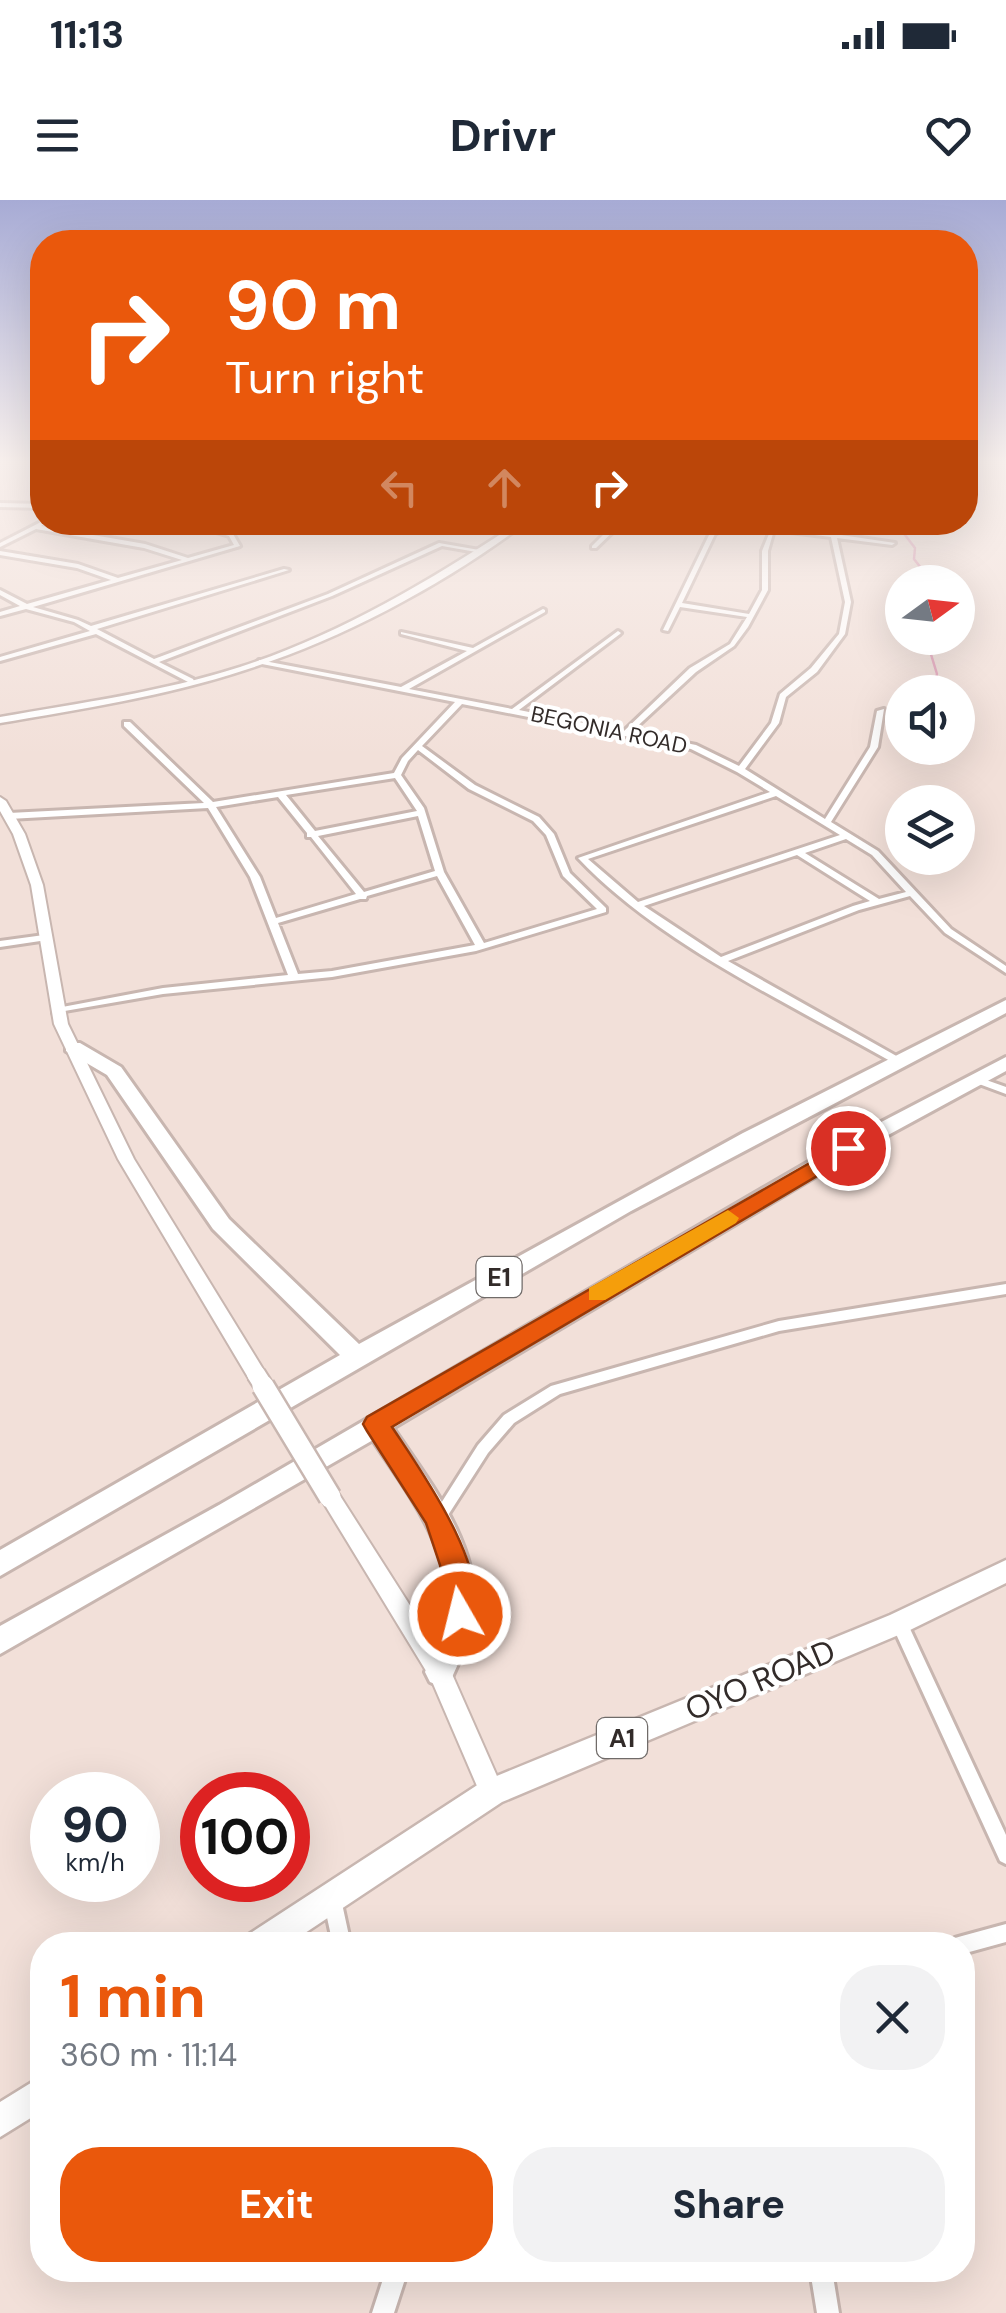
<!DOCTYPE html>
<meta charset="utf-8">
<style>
:root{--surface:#fff;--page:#f2f2f3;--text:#1f2937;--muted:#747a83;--accent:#ea580c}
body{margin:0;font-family:"DM Sans",sans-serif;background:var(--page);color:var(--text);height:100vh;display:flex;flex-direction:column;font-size:38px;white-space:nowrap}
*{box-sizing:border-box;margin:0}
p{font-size:32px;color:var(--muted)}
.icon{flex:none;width:55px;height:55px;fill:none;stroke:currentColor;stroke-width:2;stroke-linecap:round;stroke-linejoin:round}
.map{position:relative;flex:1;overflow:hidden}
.sheet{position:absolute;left:30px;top:1732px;width:945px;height:350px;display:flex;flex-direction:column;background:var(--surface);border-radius:40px;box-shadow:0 10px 40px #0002}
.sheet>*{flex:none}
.top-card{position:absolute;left:30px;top:30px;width:948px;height:305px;border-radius:40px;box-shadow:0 10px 40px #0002;background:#ea580c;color:#fff;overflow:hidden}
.needle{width:65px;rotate:75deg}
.buttons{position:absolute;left:885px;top:365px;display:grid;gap:20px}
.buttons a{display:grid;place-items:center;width:90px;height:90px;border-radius:50%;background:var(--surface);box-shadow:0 10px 40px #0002;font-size:50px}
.speed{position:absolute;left:30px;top:1572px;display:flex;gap:20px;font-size:50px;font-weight:700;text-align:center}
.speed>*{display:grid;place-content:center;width:130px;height:130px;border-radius:50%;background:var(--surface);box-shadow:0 10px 40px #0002;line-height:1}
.speed small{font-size:25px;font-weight:400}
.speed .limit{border:15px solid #d22;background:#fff;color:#111}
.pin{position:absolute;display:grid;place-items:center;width:85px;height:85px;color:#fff;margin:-42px;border:5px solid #fff;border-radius:50%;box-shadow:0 2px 10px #0007}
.me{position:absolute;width:110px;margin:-55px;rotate:352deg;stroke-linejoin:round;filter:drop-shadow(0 0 8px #0008)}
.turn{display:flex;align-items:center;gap:35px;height:210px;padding:0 30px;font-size:45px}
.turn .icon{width:130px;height:130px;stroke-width:2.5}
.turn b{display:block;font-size:70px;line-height:85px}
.lanes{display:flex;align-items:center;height:95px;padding:0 30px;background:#0003;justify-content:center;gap:50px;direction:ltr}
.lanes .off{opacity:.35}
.round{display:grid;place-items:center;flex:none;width:105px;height:105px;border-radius:40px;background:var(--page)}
.head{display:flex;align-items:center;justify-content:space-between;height:170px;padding:0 30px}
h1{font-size:60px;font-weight:700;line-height:75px;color:var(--accent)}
.cta{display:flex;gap:20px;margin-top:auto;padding:20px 30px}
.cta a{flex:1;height:115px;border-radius:40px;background:var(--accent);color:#fff;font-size:40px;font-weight:700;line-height:115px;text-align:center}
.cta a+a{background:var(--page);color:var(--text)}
.status{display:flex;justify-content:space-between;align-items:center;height:70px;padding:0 50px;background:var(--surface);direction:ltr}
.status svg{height:28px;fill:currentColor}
header{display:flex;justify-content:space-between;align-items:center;height:130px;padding:0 30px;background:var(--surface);font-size:45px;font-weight:700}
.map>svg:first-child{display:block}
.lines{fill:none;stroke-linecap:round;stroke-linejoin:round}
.stream{stroke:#e59db8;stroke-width:2.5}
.minor-casing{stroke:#c8b6b0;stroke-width:6}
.tertiary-casing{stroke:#c8b6b0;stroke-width:5}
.secondary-casing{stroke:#c8b6b0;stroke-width:4}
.trunk-casing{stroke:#c8b6b0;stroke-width:5}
.motorway-casing{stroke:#c8b6b0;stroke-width:6}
.minor{fill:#fff;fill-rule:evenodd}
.tertiary{fill:#fff;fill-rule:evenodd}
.secondary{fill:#fff;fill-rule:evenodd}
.trunk{fill:#fff;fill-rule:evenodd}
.motorway{fill:#fff;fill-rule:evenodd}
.secondary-bridge-far1-casing{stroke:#c8b6b0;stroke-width:22;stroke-linecap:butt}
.secondary-bridge-casing{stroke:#c8b6b0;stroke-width:26;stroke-linecap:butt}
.secondary-bridge-far1{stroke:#fff;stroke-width:18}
.secondary-bridge{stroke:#fff;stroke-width:21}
.route{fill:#ea580c;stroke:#983908;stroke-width:2.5}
.slow{fill:#f59e0b}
.labels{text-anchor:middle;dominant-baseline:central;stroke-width:8;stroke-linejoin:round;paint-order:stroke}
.far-street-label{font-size:22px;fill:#322b29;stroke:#fff}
.shield{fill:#fff;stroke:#706b69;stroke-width:2.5}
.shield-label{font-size:25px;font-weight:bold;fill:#322b29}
.near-street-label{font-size:32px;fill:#322b29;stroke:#fff}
</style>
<div class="status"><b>11:13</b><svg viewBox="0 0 49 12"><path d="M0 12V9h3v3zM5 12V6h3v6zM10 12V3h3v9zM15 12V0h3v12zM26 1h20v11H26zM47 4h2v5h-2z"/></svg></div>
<header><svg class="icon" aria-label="menu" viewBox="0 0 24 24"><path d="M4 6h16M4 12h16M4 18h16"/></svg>Drivr<svg class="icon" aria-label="heart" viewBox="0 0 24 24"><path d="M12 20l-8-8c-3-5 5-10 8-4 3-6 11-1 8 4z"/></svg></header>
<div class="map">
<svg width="1006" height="2113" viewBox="0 0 1006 2113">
<rect width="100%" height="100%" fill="#f2e0d9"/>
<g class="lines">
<path class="stream" d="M895 322 915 348 914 359 921 368 901 379 902 392
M926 438 937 474 932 492"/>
<defs>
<path id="minor" d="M0 303 42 304V308L0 307Z
M41 322 44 324 41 326 145 344 188 358 234 345 229 336 183 322H194L233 334 240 346 33 407 78 420 91 426 284 369 289 370 97 429 154 459 328 394 439 343 485 351 482 353 442 346 332 396 159 462 193 479 194 481 190 483 96 434 0 461V457L90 431 74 422 26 409 0 416V412L20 406 0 395V390L27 404 111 380 77 368 0 355V351L78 364 118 378 182 360 144 348 36 329 0 347V343Z
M616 322H623L596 348H592V346Z
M724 322H745L834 334 839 330V322H845V331L841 335 895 343 892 345 837 338 851 402 845 434 817 472 786 497 779 523 745 569 825 619 870 547 877 511 884 509 878 547 831 622 878 651 951 729 1006 766V773L945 733 910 696 859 710 728 761 900 858 901 860 900 862H892C790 804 659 744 578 658L770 592 737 572 691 549 462 504 422 546 475 585 539 617 554 634 570 673 606 708V712L476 751 332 777 163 794 53 813V809L57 808 163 788 288 775 250 677 208 608 9 619 5 616 9 613 204 603 124 526V522H130L213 602 394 573 402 558 455 502 262 464H259V460L401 487 467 451 401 434V432L473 448 543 409 545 410V412L409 489 512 509 618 431 621 433 620 434 519 510 624 531 690 468 730 444 747 417 680 407 668 431 663 430 710 333 726 323ZM733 324 771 329 762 351V390L749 414 682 403 715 334ZM774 330 831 337 845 402 839 434 811 468 780 494 771 523 739 566 696 545 631 532 696 472 734 446 748 427 768 390V351ZM418 550 469 589 533 621 546 635 563 676 597 709 484 743 444 672 424 608 401 575 408 561ZM395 578 417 611 315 631 286 595ZM776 596 840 635 638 702 588 659ZM278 597 307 633V637H311L356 694 276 718 260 677 216 607ZM418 616 435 671 364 692 318 636ZM846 639 872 655 906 692 879 699 805 653ZM797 655 870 701 853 706 721 757 644 706ZM437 676 475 745 332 771 298 774 278 723 360 699H366L367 696Z
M44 735 49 738 47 740 0 747V741Z
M975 876 1006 887V894L971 881 970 879 971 877Z
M1006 1084V1094L779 1131 560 1194 514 1223 488 1253 443 1323 438 1325 433 1323 431 1319 478 1245 504 1215 551 1186 779 1121Z
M899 1416 905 1418 1006 1635V1664L1000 1661 891 1423 893 1418Z
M332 1690 338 1693 341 1699 351 1745H333L323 1699 326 1693Z
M1006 1724V1742L962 1754V1745H953L955 1738 962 1736Z
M386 2070H408L394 2113H372Z
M810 2070H832L839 2113H817Z"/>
<path id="tertiary" d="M519 322H527C445 384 343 439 245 470 166 496 82 509 0 523V517C80 503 162 492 240 467 341 434 431 380 519 322Z"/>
<path id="secondary" d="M0 597 6 601 25 634 43 685 68 824 134 959 263 1169 265 1174 263 1179H249L118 959 54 824 31 685 13 634 0 611Z
M330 1288 337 1291 448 1465 504 1592 501 1600 492 1604 483 1600 431 1479 320 1297 323 1291Z"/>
<path id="trunk" d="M1006 1360V1383L908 1431 502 1602 287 1745H245L249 1734 482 1582 890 1415Z
M42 1876V1911L0 1937V1902Z"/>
<path id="motorway" d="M1006 800V813L631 1011 0 1376V1350L340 1155 213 1029 107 875 66 851V843H80L121 867 229 1019 359 1144 743 933Z
M1006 857V871L855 953 393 1228C430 1283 481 1346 474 1416 471 1438 459 1461 450 1482L440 1486 430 1482 425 1472C432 1455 442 1438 445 1420 457 1353 407 1292 373 1240L0 1454V1426L219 1305 841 943Z"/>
</defs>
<use href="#minor" class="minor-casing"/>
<use href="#tertiary" class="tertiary-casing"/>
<use href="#secondary" class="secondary-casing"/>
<use href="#trunk" class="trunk-casing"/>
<use href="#motorway" class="motorway-casing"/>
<use href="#minor" class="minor"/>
<use href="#tertiary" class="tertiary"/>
<use href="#secondary" class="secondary"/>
<use href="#trunk" class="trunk"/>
<use href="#motorway" class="motorway"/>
<defs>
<path id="secondary-bridge-far1" d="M256 1174 265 1188"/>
<path id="secondary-bridge" d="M263 1186 330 1297"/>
</defs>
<use href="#secondary-bridge-far1" class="secondary-bridge-far1-casing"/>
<use href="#secondary-bridge" class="secondary-bridge-casing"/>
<use href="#secondary-bridge-far1" class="secondary-bridge-far1"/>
<use href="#secondary-bridge" class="secondary-bridge"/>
</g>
<linearGradient id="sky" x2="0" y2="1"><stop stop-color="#a7abd5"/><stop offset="0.47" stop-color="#f9f1ee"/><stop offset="1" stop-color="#f9f1ee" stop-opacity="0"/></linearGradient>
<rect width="1006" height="556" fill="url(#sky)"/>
<path class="route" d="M848 941 859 948 856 953 392 1227C419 1268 494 1372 471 1423L460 1426 450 1423 440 1365 426 1323 367 1231 363 1224 367 1217Z"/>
<path class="slow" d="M728 1010 739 1018 736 1023 605 1100H589V1088Z"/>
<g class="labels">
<g class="far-street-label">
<text transform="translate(609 530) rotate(12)">BEGONIA ROAD</text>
</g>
<g class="shield">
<rect x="476.5" y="1057" width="45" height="40" rx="8"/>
<rect x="597" y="1518" width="50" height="40" rx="8"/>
</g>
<g class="shield-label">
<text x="499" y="1077">E1</text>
<text x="622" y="1538">A1</text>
</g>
<g class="near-street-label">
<text transform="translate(760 1480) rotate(-23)">OYO ROAD</text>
</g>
</g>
</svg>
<div class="buttons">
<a><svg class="needle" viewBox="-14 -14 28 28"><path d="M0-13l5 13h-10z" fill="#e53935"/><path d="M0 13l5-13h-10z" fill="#747a83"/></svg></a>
<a><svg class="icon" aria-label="sound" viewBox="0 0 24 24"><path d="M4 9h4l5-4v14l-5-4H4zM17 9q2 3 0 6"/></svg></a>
<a><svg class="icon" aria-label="layers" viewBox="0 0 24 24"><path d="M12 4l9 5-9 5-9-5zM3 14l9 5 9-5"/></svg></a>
</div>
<div class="speed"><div>90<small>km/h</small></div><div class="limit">100</div></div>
<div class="pin" style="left:848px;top:948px;background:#d93025"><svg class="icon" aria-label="arrive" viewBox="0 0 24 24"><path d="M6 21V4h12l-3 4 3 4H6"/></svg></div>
<svg class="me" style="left:460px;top:1414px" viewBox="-20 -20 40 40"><circle r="17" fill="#ea580c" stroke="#fff" stroke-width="3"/><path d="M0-11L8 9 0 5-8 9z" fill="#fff"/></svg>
<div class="top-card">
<div class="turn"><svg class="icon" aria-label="right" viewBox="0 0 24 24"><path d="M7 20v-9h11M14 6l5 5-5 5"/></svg><div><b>90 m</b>Turn right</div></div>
<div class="lanes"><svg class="icon off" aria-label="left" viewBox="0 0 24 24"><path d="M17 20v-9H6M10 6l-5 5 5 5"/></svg><svg class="icon off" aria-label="ahead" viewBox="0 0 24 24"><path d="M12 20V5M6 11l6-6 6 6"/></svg><svg class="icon" aria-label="right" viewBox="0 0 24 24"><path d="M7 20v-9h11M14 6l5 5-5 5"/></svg></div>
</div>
<section class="sheet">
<div class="head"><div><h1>1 min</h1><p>360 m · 11:14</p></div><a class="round"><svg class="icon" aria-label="close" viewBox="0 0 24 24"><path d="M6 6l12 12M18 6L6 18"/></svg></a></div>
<div class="cta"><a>Exit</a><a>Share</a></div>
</section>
</div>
